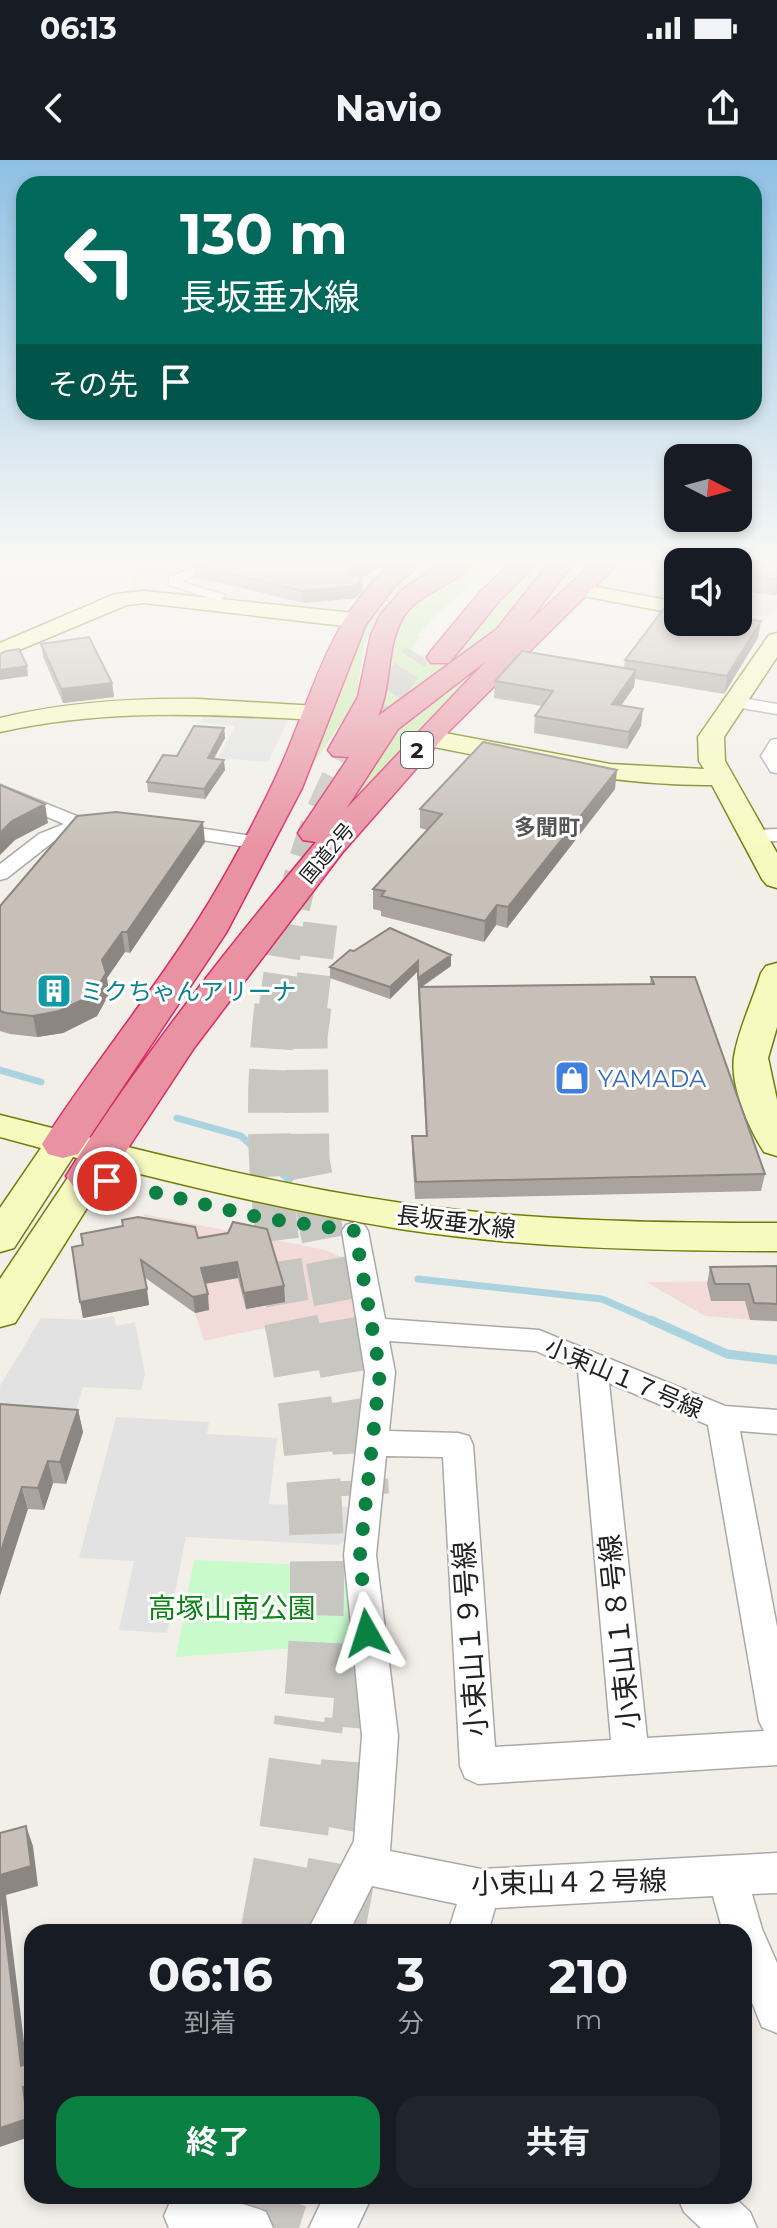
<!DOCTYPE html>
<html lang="ja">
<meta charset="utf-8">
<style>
:root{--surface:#171b24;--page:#20242c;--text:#f1f3f6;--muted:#9ea1a6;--accent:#0b8043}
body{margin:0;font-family:Montserrat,"Noto Sans JP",sans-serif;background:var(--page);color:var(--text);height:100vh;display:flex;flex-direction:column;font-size:30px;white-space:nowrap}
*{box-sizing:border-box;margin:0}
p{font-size:26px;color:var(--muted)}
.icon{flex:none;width:44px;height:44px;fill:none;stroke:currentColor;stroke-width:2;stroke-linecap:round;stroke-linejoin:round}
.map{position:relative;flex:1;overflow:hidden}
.sheet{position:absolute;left:24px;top:1764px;width:728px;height:280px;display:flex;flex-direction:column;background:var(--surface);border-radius:24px;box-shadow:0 4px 12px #0003}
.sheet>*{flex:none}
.banner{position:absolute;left:16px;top:16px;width:746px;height:244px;border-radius:24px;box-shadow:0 4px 12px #0003;background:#00695c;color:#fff;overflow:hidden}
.needle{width:52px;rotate:96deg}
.tools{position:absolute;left:664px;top:284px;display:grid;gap:16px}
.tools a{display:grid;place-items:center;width:88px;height:88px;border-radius:16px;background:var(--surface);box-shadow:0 4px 12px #0003;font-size:40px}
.pin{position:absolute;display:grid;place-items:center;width:68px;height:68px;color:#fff;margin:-34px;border:4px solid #fff;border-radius:50%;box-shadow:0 2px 8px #0007}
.me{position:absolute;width:88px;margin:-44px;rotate:354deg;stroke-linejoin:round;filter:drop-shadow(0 0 6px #0008)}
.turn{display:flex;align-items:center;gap:28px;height:168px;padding:0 32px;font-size:36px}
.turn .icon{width:104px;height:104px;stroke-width:2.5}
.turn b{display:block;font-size:56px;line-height:68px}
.then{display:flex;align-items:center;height:76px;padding:0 32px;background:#0003;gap:16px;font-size:30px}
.eta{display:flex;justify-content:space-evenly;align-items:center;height:136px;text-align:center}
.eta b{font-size:48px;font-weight:700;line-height:56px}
.button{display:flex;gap:16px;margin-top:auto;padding:16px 32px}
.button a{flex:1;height:92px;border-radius:24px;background:var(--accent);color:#fff;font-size:32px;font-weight:700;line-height:92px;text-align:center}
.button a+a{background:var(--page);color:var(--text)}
.status{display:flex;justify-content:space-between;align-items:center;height:56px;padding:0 40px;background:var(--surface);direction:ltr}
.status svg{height:22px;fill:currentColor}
header{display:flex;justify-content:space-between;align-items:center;height:104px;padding:0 32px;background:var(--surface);font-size:36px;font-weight:700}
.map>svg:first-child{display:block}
.commercial{fill:#f2dad9}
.grass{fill:#cdebb0}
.park{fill:#c8facc}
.parking{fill:#e2e2e2}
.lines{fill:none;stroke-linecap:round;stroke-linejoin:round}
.stream-far1{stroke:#aad3df;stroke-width:7}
.stream{stroke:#aad3df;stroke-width:9}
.highway-tunnel-far4{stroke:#c8c6c1;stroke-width:27;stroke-dasharray:27 13;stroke-linecap:butt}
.highway-tunnel-far3{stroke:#c8c6c1;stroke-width:34;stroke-dasharray:34 17;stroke-linecap:butt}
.highway-tunnel-far2{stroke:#c8c6c1;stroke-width:43;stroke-dasharray:43 21;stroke-linecap:butt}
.highway-tunnel-far1{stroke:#c8c6c1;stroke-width:54;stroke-dasharray:54 27;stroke-linecap:butt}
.highway-tunnel{stroke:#c8c6c1;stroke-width:69;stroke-dasharray:69 34;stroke-linecap:butt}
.street-casing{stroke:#a9a9a9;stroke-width:3}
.secondary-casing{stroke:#707d05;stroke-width:3}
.highway-casing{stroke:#dc2a67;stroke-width:3}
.street{fill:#fff;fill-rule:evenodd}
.secondary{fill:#f7fabf;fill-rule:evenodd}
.highway{fill:#e892a2;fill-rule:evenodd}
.wall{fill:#aba49e}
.shaded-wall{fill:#8b8681}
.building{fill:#c7bfb8;stroke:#8b8681;stroke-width:2}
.route{stroke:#0b8043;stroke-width:14;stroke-dasharray:0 25.2}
.labels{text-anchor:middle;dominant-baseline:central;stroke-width:6;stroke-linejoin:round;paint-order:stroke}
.far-street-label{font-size:20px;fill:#222;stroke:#fff}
.shield{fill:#fff;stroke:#646464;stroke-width:2}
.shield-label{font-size:22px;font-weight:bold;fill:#222}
.far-neighbourhood-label{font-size:22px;font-weight:bold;fill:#555;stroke:#fff}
.culture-label{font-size:24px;fill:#0d838f;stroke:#fff;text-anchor:start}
.shop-label{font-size:24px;fill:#366cbe;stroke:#fff;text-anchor:start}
.street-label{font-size:24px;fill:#222;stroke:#fff}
.near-park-label{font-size:28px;fill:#0c8416;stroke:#fff}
.near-street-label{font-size:28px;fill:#222;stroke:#fff}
</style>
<div class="status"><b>06:13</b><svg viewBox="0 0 49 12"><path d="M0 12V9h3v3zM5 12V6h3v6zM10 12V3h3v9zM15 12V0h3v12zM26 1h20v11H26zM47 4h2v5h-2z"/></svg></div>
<header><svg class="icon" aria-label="back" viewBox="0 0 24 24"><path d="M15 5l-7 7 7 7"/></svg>Navio<svg class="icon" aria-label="share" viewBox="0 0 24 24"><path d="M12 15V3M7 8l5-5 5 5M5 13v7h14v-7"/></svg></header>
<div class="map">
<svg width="777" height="2068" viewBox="0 0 777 2068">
<rect width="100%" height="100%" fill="#f2efe9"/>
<path class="commercial" d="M141 403H392L358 432 341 454 126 433Z
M144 1054 326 1090 343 1098 357 1166 319 1164 260 1169 204 1181 195 1153 182 1144 155 1094Z
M777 1121V1162L705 1156 646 1122Z"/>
<path class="grass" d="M420 403H450L392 443 373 466 364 485 356 541 305 616 358 467 387 428Z
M470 403H490L416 476 420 477 409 493 448 498 512 426 538 403H554L503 468 388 553 375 552 390 472 409 446Z
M574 403H600L343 653 409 553 419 544 500 493 533 463Z"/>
<path class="park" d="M194 1400 347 1407 349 1484 176 1497Z"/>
<path class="parking" d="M613 403H641L678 410V442L590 426Z
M738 431 777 438V450L765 457 738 453Z
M205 554 289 558 268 602 218 598 235 566 200 563Z
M114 1156 116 1166 135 1162 145 1214 141 1230 83 1227 73 1259 0 1261V1226L41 1158 89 1160Z
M116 1257 209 1262 207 1274 277 1278 269 1344 353 1347 350 1377 338 1385 186 1377 167 1473 119 1470 134 1401 79 1398Z"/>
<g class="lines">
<path class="stream-far1" d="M0 910 41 922
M177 958 241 976 289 1020
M418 1119 602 1139 655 1162"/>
<path class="stream" d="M651 1160 727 1194 777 1200"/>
<path class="highway-tunnel-far4" d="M348 600 417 494"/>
<path class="highway-tunnel-far3" d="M276 848C286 760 306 676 349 598
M310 848 322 750"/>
<path class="highway-tunnel-far2" d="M276 846C263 951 270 1059 291 1162
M310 846 306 877 308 1000 339 1162"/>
<path class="highway-tunnel-far1" d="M291 1160C318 1294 324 1426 309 1562
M338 1160 359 1284 362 1335
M359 1562 365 1496"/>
<path class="highway-tunnel" d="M275 1772 293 1676 309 1560
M330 1772 351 1658 359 1560
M263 2068 273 2036"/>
<defs>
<path id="street" d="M190 409 197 413 182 422 225 435 213 447H203L201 444 207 437 169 425V417Z
M735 537 777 544V554L729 546 727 542 729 538Z
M777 579V613L771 612 761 596 771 580Z
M0 625 84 659 100 657 109 663 107 667 77 672 53 682 7 718 0 720V704L39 674 64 664 0 637Z
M171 664 259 677 269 683 259 689 164 674 161 670 164 666Z
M777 669V681L753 682 743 676 753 670Z
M355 1062 364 1065 368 1071 385 1159 539 1170 725 1246 777 1250V1274L740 1271 777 1467V1605L478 1624 465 1618 460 1606 443 1297 386 1296 376 1395 398 1576 390 1691 481 1709 777 1693V1733L752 1734 762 1769 777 1803V1873L762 1867 744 1823V1772H723L713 1736 495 1748 488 1772H448L457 1744 372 1726 349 1772H307L354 1681 362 1576 344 1395 365 1212 342 1071 346 1065ZM389 1181 536 1191 578 1210 611 1580 495 1587 473 1285 469 1276 458 1273 389 1271 395 1212ZM609 1223 708 1265 759 1561 764 1571 647 1578Z
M180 2036C209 2036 239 2041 266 2052L273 2068H169L164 2056 171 2040Z
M324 2036H372L357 2068H309Z
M677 2036H733L750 2052 757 2068H701L684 2052Z"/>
<path id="secondary" d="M580 424 678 442V454L573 434 569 430Z
M144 431 353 453 364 460 353 467 144 443 127 445 0 498V483L115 434Z
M777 473V497L724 577 725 601 777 693V728L767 725 762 719 712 625C616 626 523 604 429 586L420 583 416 578 420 573 429 570 610 604 704 609 699 601 698 577 769 475Z
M198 539 317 546 326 548 329 553 326 558 317 560C210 554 106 548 0 572V558C66 542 130 538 198 539Z
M777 803V867L768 898 777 940V996L764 992C749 969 730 926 734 897 738 870 753 840 761 813L766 806Z
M0 955C133 988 266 1024 402 1043 527 1061 651 1063 777 1063V1091C651 1091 525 1088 400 1069 289 1051 182 1025 73 997L14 1088 0 1092V1048L41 988 0 977Z
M88 1004 101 1007 107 1016 15 1163 0 1167V1119L75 1007Z"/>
<path id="highway" d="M393 403H420L394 427 366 464 302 628 226 773 78 994 63 998 48 994 42 984C99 895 168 815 221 722 245 680 268 637 287 592 316 523 333 453 393 403Z
M443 403H472C456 425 423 431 406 453 385 482 393 524 378 556L497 469 549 403H573L528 463 593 403H619L450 570 342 693 194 888 103 1026 88 1030 73 1026 66 1016C140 898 227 789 316 682L303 680 298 673 349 597 333 596 328 590 358 537 371 475 380 455 404 428ZM486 501 346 649 398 569Z
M511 403H537L499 441 449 503H431L427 497 431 491 481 431Z"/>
</defs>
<use href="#street" class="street-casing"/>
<use href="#secondary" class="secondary-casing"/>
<use href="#highway" class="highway-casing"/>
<use href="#street" class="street"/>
<use href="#secondary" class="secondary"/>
<use href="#highway" class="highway"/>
</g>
<path class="wall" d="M195 403H387L362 417 363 430 356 438 304 443 195 417 194 405Z
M738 403H777V433L774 436 738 430Z
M758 478 724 534 635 519 634 527 621 546 641 566 627 589 534 573 535 556 542 546 494 538 495 521 624 508 625 500Z
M41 484 112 523 114 537 63 543 43 497Z
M224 568 225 578 214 599 225 610 205 639 148 632 147 622 177 596Z
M615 629 507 768 496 765 484 782 381 756V751L373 749V729L427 670 420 668V649Z
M205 682 130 793 125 792 107 818 109 834 97 856 63 873 37 877 10 874 0 871V746Z
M354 791 451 806 422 827 650 824 651 817 765 1014 761 1031 415 1039 412 993V976H426L417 812 390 839 330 818V807Z
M198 1078 284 1126 285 1142 246 1149 238 1118 205 1124 209 1150 195 1153 144 1117 149 1145 83 1158 72 1087Z
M777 1106V1161L750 1160 745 1141H711L707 1124 710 1107Z
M0 1244 78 1250 83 1272 66 1324 53 1323 44 1350 28 1349Z"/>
<path class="shaded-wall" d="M365 403H387L347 426V414Z
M362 417 363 430 356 438 304 443 303 431Z
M777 420V433L774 436Z
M761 461 758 478 724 534 727 516Z
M27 506 28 516 0 520V510Z
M636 510 634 527 610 561 612 544Z
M112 523 114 537 63 543 61 529Z
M643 549 641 566 627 589 629 572Z
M224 568 225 578 208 608V598Z
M224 600 225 610 205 639 204 629Z
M617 610 615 629 507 768 508 747Z
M45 644 48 663 15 680 0 695V673L12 661Z
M203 662 205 682 130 793 127 772Z
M497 745 496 765 484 782 485 761Z
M122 772 125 792 107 818 109 834 97 856 63 873 37 877 33 856 102 800Z
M451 795V806L418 829V818Z
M418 801 417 812 390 839V827Z
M237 1102 238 1118 203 1124 201 1108Z
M284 1126 285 1142 246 1149 244 1133Z
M147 1129 149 1145 83 1158 80 1142Z
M208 1134 209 1150 195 1153 193 1137Z
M78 1250 83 1272 66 1324 60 1302Z
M48 1301 53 1323 44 1350 38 1328Z
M22 1327 28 1349 0 1436V1394Z
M26 1666 33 1686 38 1726 6 1735 29 1923 21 1906 0 1726V1715Z
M32 1924V1944H31L32 1976 0 1987V1968L23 1927Z"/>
<path class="building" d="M195 403H365L347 414 362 417 356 426 303 431 194 405Z
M738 403H777V420L738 413Z
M665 447 678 449V462H738V458L761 461 727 516 625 500Z
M89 477 112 523 61 529 41 484Z
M19 489 27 506 0 510V494L6 491Z
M522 491 636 510 612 544 643 549 629 572 535 556 553 531 495 521Z
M194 566 224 568 208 598 224 600 204 629 147 622 163 595 177 596Z
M483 582 617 610 508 747 497 745 485 761 381 736 385 731 373 729 442 654 420 649Z
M0 625 45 644 12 661 0 673Z
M116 652 203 662 127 772H122L102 800 106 813 93 835 59 851 33 856 6 853 0 851V746L77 656Z
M390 768 451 795 418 818V801L390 827 330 807 350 790 354 791Z
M651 817H695L765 1014 416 1022 412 976H427L419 827 654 824Z
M138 1057 195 1067 198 1078 228 1073 233 1062 267 1069 284 1126 244 1133 237 1102 201 1108 208 1134 193 1137 141 1100 147 1129 80 1142 72 1087 83 1085 81 1074 123 1066 122 1060Z
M777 1106V1144L754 1143 749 1124H715L710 1107Z
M0 1244 78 1250 60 1302 48 1301 38 1328 22 1327 0 1394Z
M26 1666 31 1706 0 1715V1673Z
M0 1726 21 1906 32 1902V1924L23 1927 27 1959 0 1968Z"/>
<linearGradient id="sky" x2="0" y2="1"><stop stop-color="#8fc0e4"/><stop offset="0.58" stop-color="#f9f8f5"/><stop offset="1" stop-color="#f9f8f5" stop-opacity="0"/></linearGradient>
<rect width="777" height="693" fill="url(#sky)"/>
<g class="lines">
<path class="route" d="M107 1021 262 1058 355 1071 380 1212 360 1395 367 1473"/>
</g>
<defs>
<symbol id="building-square" viewBox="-11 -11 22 22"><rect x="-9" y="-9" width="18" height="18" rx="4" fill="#0f9aa8" stroke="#fff"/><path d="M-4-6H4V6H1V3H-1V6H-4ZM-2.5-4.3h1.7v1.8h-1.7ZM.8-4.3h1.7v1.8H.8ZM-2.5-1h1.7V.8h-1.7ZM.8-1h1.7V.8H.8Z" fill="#fff"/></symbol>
<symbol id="shop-square" viewBox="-11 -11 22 22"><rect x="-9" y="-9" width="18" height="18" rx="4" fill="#3f7fe0" stroke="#fff"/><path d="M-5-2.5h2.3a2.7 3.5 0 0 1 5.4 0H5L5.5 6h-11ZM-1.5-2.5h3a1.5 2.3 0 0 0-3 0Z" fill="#fff"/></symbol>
</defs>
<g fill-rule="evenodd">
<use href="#building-square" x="34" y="811" width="40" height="40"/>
<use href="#shop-square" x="552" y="898" width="40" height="40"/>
</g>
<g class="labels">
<g class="far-street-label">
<text transform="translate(327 693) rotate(-50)">国道2号</text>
</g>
<rect class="shield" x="401" y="572" width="32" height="36" rx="6"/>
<g class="shield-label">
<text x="417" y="590">2</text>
</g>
<g class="far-neighbourhood-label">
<text x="547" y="667">多聞町</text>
</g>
<g class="culture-label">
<text x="80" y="831">ミクちゃんアリーナ</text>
</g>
<g class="shop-label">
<text x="598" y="918">YAMADA</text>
</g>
<g class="street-label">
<text transform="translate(456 1062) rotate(7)">長坂垂水線</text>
<text transform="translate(624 1218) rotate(23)">小束山１７号線</text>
</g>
<g class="near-park-label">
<text x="232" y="1448">高塚山南公園</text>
</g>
<g class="near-street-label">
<text transform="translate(619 1472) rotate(-96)">小束山１８号線</text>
<text transform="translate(470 1479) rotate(-94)">小束山１９号線</text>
<text transform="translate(569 1722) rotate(-1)">小束山４２号線</text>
</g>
</g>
</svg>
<div class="tools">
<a><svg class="needle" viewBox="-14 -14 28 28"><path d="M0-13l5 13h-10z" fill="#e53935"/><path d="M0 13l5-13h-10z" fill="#9ea1a6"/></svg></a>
<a><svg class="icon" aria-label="sound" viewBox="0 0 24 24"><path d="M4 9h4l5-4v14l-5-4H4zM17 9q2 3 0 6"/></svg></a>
</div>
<div class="pin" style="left:107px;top:1021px;background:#d93025"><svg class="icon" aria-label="arrive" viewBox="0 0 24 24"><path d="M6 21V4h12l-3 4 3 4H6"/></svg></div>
<svg class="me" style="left:367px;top:1473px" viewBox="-20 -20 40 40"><path d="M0-17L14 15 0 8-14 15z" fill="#0b8043" stroke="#fff" stroke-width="4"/></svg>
<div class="banner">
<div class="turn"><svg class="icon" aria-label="left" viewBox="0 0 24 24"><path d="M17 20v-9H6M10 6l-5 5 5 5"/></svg><div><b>130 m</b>長坂垂水線</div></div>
<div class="then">その先<svg class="icon" aria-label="arrive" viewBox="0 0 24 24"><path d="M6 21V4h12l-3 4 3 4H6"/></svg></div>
</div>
<section class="sheet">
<div class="eta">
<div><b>06:16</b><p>到着</p></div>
<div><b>3</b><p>分</p></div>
<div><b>210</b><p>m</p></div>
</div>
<div class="button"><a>終了</a><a>共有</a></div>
</section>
</div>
